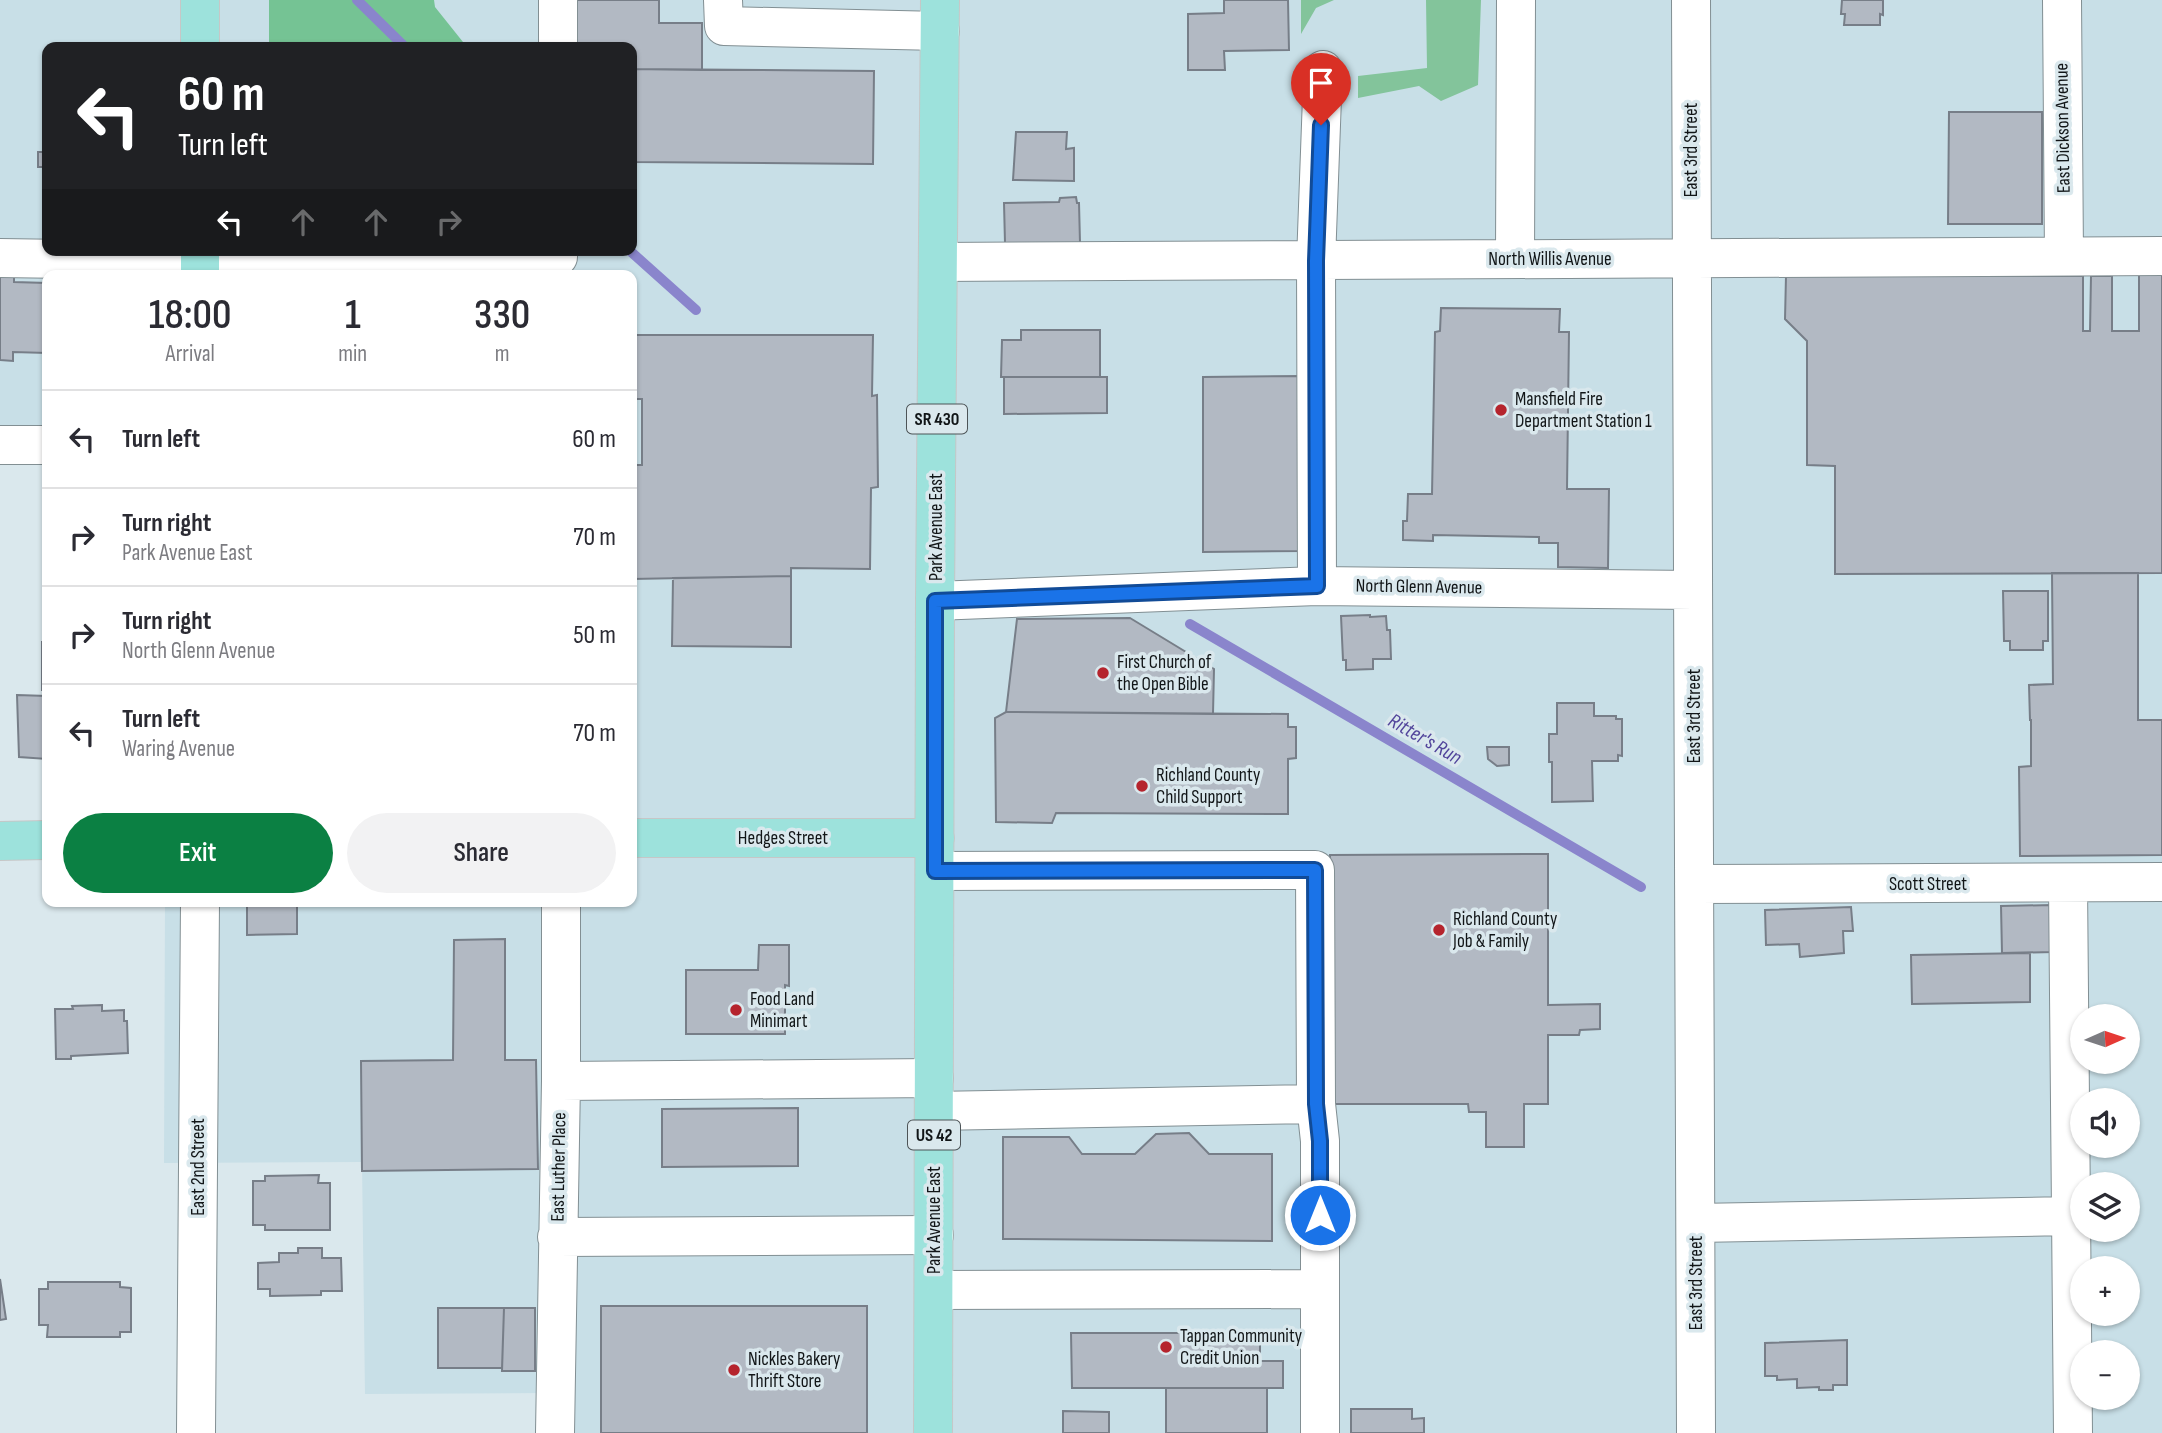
<!DOCTYPE html>
<meta charset="utf-8">
<style>
:root{--surface:#fff;--page:#f2f2f3;--text:#2b2b33;--muted:#7c7c81;--line:#e1e1e2;--accent:#0b8043}
body{margin:0;font-family:"Sofia Sans Condensed",sans-serif;background:var(--page);color:var(--text);height:100vh;display:flex;flex-direction:column;font-size:26px;white-space:nowrap}
*{box-sizing:border-box;margin:0}
p{font-size:23px;color:var(--muted)}
.icon{flex:none;width:38px;height:38px;fill:none;stroke:currentColor;stroke-width:2;stroke-linecap:round;stroke-linejoin:round}
.map{position:relative;flex:1;overflow:hidden}
.sheet{position:absolute;left:42px;top:270px;width:595px;height:637px;display:flex;flex-direction:column;background:var(--surface);border-radius:14px;box-shadow:0 2px 5px #0004}
.sheet>*{flex:none}
.top-card{position:absolute;left:42px;top:42px;width:595px;height:214px;border-radius:14px;box-shadow:0 2px 5px #0004;background:#202124;color:#fff;overflow:hidden}
.needle{width:46px;rotate:87deg}
.buttons{position:absolute;left:2070px;top:1004px;display:grid;gap:14px}
.buttons a{display:grid;place-items:center;width:70px;height:70px;border-radius:50%;background:var(--surface);box-shadow:0 2px 5px #0004;font-size:35px}
.pin{position:absolute;display:grid;place-items:center;width:60px;height:60px;color:#fff;margin:-72px -30px;border-radius:50% 50% 50% 0;rotate:-45deg;box-shadow:0 0 7px #0007}
.pin .icon{rotate:45deg}
.me{position:absolute;width:77px;margin:-38px;rotate:0deg;stroke-linejoin:round;filter:drop-shadow(0 0 5px #0008)}
.turn{display:flex;align-items:center;gap:24px;height:147px;padding:0 21px;font-size:32px}
.turn .icon{width:91px;height:91px;stroke-width:2.5}
.turn b{display:block;font-size:49px;line-height:60px}
.lanes{display:flex;align-items:center;height:66px;padding:0 21px;background:#0003;justify-content:center;gap:35px;direction:ltr}
.lanes .off{opacity:.35}
.eta{display:flex;justify-content:space-evenly;align-items:center;height:119px;text-align:center}
.eta b{font-size:42px;font-weight:600;line-height:49px}
.primary-button{display:flex;gap:14px;margin-top:auto;padding:14px 21px}
.primary-button a{flex:1;height:80px;border-radius:42px;background:var(--accent);color:#fff;font-size:28px;font-weight:600;line-height:80px;text-align:center}
.primary-button a+a{background:var(--page);color:var(--text)}
ul{padding:0;list-style:none}
li{display:flex;align-items:center;gap:21px;height:98px;padding:0 21px;border-top:2px solid var(--line)}
li div{flex:1}
li b{display:block;font-size:26px}
li em{font-style:normal}
.map>svg:first-child{display:block}
.built{fill:#c8dfe7;fill-rule:evenodd}
.green{fill:#83c49b}
.forest{fill:#75c394}
.lines{fill:none;stroke-linecap:round;stroke-linejoin:round}
.stream{stroke:#8a85cc;stroke-width:10}
.building{fill:#b2b9c3;stroke:#777e88;stroke-width:2}
.minor-casing{stroke:#828f93;stroke-width:40}
.major-casing{stroke:#c6c7c7;stroke-width:40}
.minor{stroke:#fff;stroke-width:38}
.major{stroke:#9de2dc;stroke-width:38}
.route-casing{stroke:#114b97;stroke-width:18}
.route{stroke:#1a73e8;stroke-width:12}
.poi-dot{fill:#b5242d;stroke:#dae8ed;stroke-width:2.5}
.labels{text-anchor:middle;dominant-baseline:central;stroke-width:7;stroke-linejoin:round;paint-order:stroke}
.shield{fill:#dae8ed;stroke:#4d5457;stroke-width:2}
.shield-label{font-size:18px;font-weight:bold;fill:#111517}
.street-label{font-size:19px;fill:#111517;stroke:#dae8ed}
.poi-label{font-size:19px;fill:#111517;stroke:#dae8ed;text-anchor:start}
.water-label{font-size:21px;font-style:italic;fill:#52459b;stroke:#dae8ed}
</style>
<div class="map">
<svg width="2162" height="1433" viewBox="0 0 2162 1433">
<rect width="100%" height="100%" fill="#dae8ed"/>
<path class="built" d="M0 0H2162V1433H550L551 1393 365 1394 362 1162 164 1163 165 901H632V275H47V452H0ZM47 47H632V250H47ZM2082 1017H2128V1062H2082ZM2082 1101H2128V1146H2082ZM2082 1185H2128V1230H2082ZM2082 1269H2128V1314H2082ZM2082 1353H2128V1398H2082Z"/>
<path class="green" d="M1301 0H1334L1316 8 1301 34Z
M1426 0H1481L1478 85 1441 101 1419 86 1358 98V76L1427 68Z"/>
<path class="forest" d="M269 0H434L435 7 467 47H269Z"/>
<g class="lines">
<path class="stream" d="M357 0 405 47
M629 250 696 310
M1190 624 1641 887"/>
</g>
<path class="building" d="M575 0H659V23H702V70L632 69V47H574Z
M1224 0H1288L1289 50 1224 51 1225 70H1188V14L1224 13Z
M1842 0H1883V15L1880 14V25H1844L1845 14H1841Z
M632 69 874 71 873 164 632 162Z
M1949 112H2042V224H1948Z
M46 131 47 167H38V152H46Z
M1016 132H1067L1066 149 1074 148V181L1013 180Z
M1076 197 1077 203H1079L1080 243H1005L1004 203 1059 202 1060 198Z
M0 275 14 276V282L47 283V353L13 352V361L0 360Z
M2139 275H2162V573L1835 574V466L1807 465V341L1785 319 1786 276H2083V331H2090L2091 276H2112V331H2139Z
M1441 308 1560 309 1559 332H1569L1567 489H1609L1608 568 1558 567V543H1539V537L1433 535V541L1403 540V521H1407L1408 494H1432L1435 332 1440 331Z
M1021 330H1100V377H1001L1002 340H1021Z
M632 335H873L872 396 877 395 878 487 871 488 870 569 791 568V576L632 579V465H642V399H632Z
M1302 376V551L1203 552V377Z
M1004 377H1107V413L1004 414Z
M2052 573H2138V720H2162V855L2020 856 2019 767 2031 766V720H2030L2029 685 2053 684Z
M791 576V647L672 646 673 578Z
M2003 591H2048V641H2043V650H2010V641H2004Z
M1370 615V617L1386 616 1387 630H1390L1391 659H1373V669L1346 670V660H1343L1341 616Z
M1130 618 1214 669 1213 714 1006 712 1017 619Z
M42 642H47V690H42Z
M17 695 47 696V759L19 757Z
M1557 703H1594V716H1616V719H1622V756L1618 755V761H1592L1593 801 1552 802V762H1549V734H1557Z
M1006 712 1288 714V727H1296V758L1288 759V814L1056 813 1052 823 996 822 995 718Z
M1487 747H1509V765L1497 766 1488 759Z
M1548 854V1005L1600 1004V1029L1580 1030 1579 1035H1548V1104H1524V1147H1486V1112H1469L1468 1104H1331L1330 855Z
M247 901H297V934L247 935Z
M2052 905 2053 952 2002 953 2001 906Z
M1851 907 1853 931H1843L1844 953 1800 957 1799 944 1766 945 1765 910Z
M505 939V1060H536L538 1169 362 1171 361 1061 453 1060 454 940Z
M759 945H789V986L785 985V1034H686V970H758Z
M2030 953V1002L1912 1004 1911 955Z
M102 1005V1011L124 1010V1021H127L128 1053 71 1056V1059H56L55 1009H73L72 1006Z
M798 1108V1166L662 1167V1109Z
M1189 1133 1209 1154H1272V1241L1003 1239V1137H1069L1082 1154H1135L1156 1134Z
M319 1175 318 1183H330V1230H265V1225H253V1181H265V1176Z
M298 1248H322V1258H341L342 1291H321V1295L270 1296V1289H258V1263L279 1262V1253H298Z
M0 1279 6 1319 0 1320Z
M48 1282H120V1287L131 1288V1332H120V1337H47L48 1325H39V1289H48Z
M601 1306H867V1433H601Z
M438 1308H504L502 1368H438Z
M504 1308H535V1371H502Z
M1071 1333H1260V1361H1283V1388H1072Z
M1847 1340V1385H1833V1390H1819V1387L1797 1388V1379L1777 1380V1376H1765V1343Z
M1166 1388H1267V1433H1166Z
M1351 1409H1412V1419L1424 1418V1433H1351Z
M1063 1411 1109 1412V1433H1063Z"/>
<g class="lines">
<defs>
<path id="minor" d="M558 0V47
M723 0 724 26 940 31
M1691 0 1696 1433
M2062 0 2064 256
M0 258 200 261 558 257
M1515 259 1516 0
M938 262 2162 256
M0 445H47
M1317 586 1316 261 1323 70
M935 601 1317 586 1693 590
M935 871 1315 870 1316 1104 1320 1141V1433
M2068 883 2073 1433
M1694 884 2162 882
M561 1081 934 1078
M934 1111 1316 1104
M1696 1223 2070 1216
M557 1237 934 1235
M934 1290 1320 1289
M196 1433 200 901
M555 1433 561 1081V901"/>
<path id="major" d="M200 0V47
M200 250V275
M632 838H935
M0 841 47 840
M933 1433 935 601 940 0"/>
</defs>
<use href="#minor" class="minor-casing"/>
<use href="#major" class="major-casing"/>
<use href="#minor" class="minor"/>
<use href="#major" class="major"/>
</g>
<g class="lines">
<defs>
<path id="route" d="M1320 1215V1141L1316 1104 1315 870 935 871V601L1317 586 1316 261 1321 125"/>
</defs>
<use href="#route" class="route-casing"/>
<use href="#route" class="route"/>
</g>
<g class="poi-dot">
<circle cx="1501" cy="410" r="7"/>
<circle cx="1103" cy="673" r="7"/>
<circle cx="1142" cy="786" r="7"/>
<circle cx="1439" cy="930" r="7"/>
<circle cx="736" cy="1010" r="7"/>
<circle cx="1166" cy="1347" r="7"/>
<circle cx="734" cy="1370" r="7"/>
</g>
<g class="labels">
<g class="shield">
<rect x="907" y="404.5" width="60" height="29" rx="5"/>
<rect x="908" y="1120.5" width="52" height="29" rx="5"/>
</g>
<g class="shield-label">
<text x="937" y="419">SR 430</text>
<text x="934" y="1135">US 42</text>
</g>
<g class="street-label">
<text transform="translate(2063 128) rotate(-91)">East Dickson Avenue</text>
<text transform="translate(1691 150) rotate(-90)">East 3rd Street</text>
<text x="1550" y="259">North Willis Avenue</text>
<text transform="translate(936 527) rotate(-90)">Park Avenue East</text>
<text transform="translate(1419 587) rotate(1)">North Glenn Avenue</text>
<text transform="translate(1694 716) rotate(-90)">East 3rd Street</text>
<text x="783" y="838">Hedges Street</text>
<text x="1928" y="884">Scott Street</text>
<text transform="translate(198 1167) rotate(-90)">East 2nd Street</text>
<text transform="translate(559 1167) rotate(-89)">East Luther Place</text>
<text transform="translate(934 1220) rotate(-90)">Park Avenue East</text>
<text transform="translate(1696 1283) rotate(-90)">East 3rd Street</text>
</g>
<g class="poi-label">
<text x="1515" y="399">Mansfield Fire<tspan x="1515" dy="22">Department Station 1</tspan></text>
<text x="1117" y="662">First Church of<tspan x="1117" dy="22">the Open Bible</tspan></text>
<text x="1156" y="775">Richland County<tspan x="1156" dy="22">Child Support</tspan></text>
<text x="1453" y="919">Richland County<tspan x="1453" dy="22">Job &amp; Family</tspan></text>
<text x="750" y="999">Food Land<tspan x="750" dy="22">Minimart</tspan></text>
<text x="1180" y="1336">Tappan Community<tspan x="1180" dy="22">Credit Union</tspan></text>
<text x="748" y="1359">Nickles Bakery<tspan x="748" dy="22">Thrift Store</tspan></text>
</g>
<g class="water-label">
<text transform="translate(1425 739) rotate(30)">Ritter's Run</text>
</g>
</g>
</svg>
<div class="buttons">
<a><svg class="needle" viewBox="-14 -14 28 28"><path d="M0-13l5 13h-10z" fill="#e53935"/><path d="M0 13l5-13h-10z" fill="#7c7c81"/></svg></a>
<a><svg class="icon" aria-label="sound" viewBox="0 0 24 24"><path d="M4 9h4l5-4v14l-5-4H4zM17 9q2 3 0 6"/></svg></a>
<a><svg class="icon" aria-label="layers" viewBox="0 0 24 24"><path d="M12 4l9 5-9 5-9-5zM3 14l9 5 9-5"/></svg></a>
<a>+</a>
<a>−</a>
</div>
<div class="pin" style="left:1321px;top:125px;background:#d93025"><svg class="icon" aria-label="arrive" viewBox="0 0 24 24"><path d="M6 21V4h12l-3 4 3 4H6"/></svg></div>
<svg class="me" style="left:1320px;top:1215px" viewBox="-20 -20 40 40"><circle r="17" fill="#1a73e8" stroke="#fff" stroke-width="3"/><path d="M0-11L8 9 0 5-8 9z" fill="#fff"/></svg>
<div class="top-card">
<div class="turn"><svg class="icon" aria-label="left" viewBox="0 0 24 24"><path d="M17 20v-9H6M10 6l-5 5 5 5"/></svg><div><b>60 m</b>Turn left</div></div>
<div class="lanes"><svg class="icon" aria-label="left" viewBox="0 0 24 24"><path d="M17 20v-9H6M10 6l-5 5 5 5"/></svg><svg class="icon off" aria-label="ahead" viewBox="0 0 24 24"><path d="M12 20V5M6 11l6-6 6 6"/></svg><svg class="icon off" aria-label="ahead" viewBox="0 0 24 24"><path d="M12 20V5M6 11l6-6 6 6"/></svg><svg class="icon off" aria-label="right" viewBox="0 0 24 24"><path d="M7 20v-9h11M14 6l5 5-5 5"/></svg></div>
</div>
<section class="sheet">
<div class="eta">
<div><b>18:00</b><p>Arrival</p></div>
<div><b>1</b><p>min</p></div>
<div><b>330</b><p>m</p></div>
</div>
<ul>
<li><svg class="icon" aria-label="left" viewBox="0 0 24 24"><path d="M17 20v-9H6M10 6l-5 5 5 5"/></svg><div><b>Turn left</b></div><em>60 m</em></li>
<li><svg class="icon" aria-label="right" viewBox="0 0 24 24"><path d="M7 20v-9h11M14 6l5 5-5 5"/></svg><div><b>Turn right</b><p>Park Avenue East</p></div><em>70 m</em></li>
<li><svg class="icon" aria-label="right" viewBox="0 0 24 24"><path d="M7 20v-9h11M14 6l5 5-5 5"/></svg><div><b>Turn right</b><p>North Glenn Avenue</p></div><em>50 m</em></li>
<li><svg class="icon" aria-label="left" viewBox="0 0 24 24"><path d="M17 20v-9H6M10 6l-5 5 5 5"/></svg><div><b>Turn left</b><p>Waring Avenue</p></div><em>70 m</em></li>
</ul>
<div class="primary-button"><a>Exit</a><a>Share</a></div>
</section>
</div>
